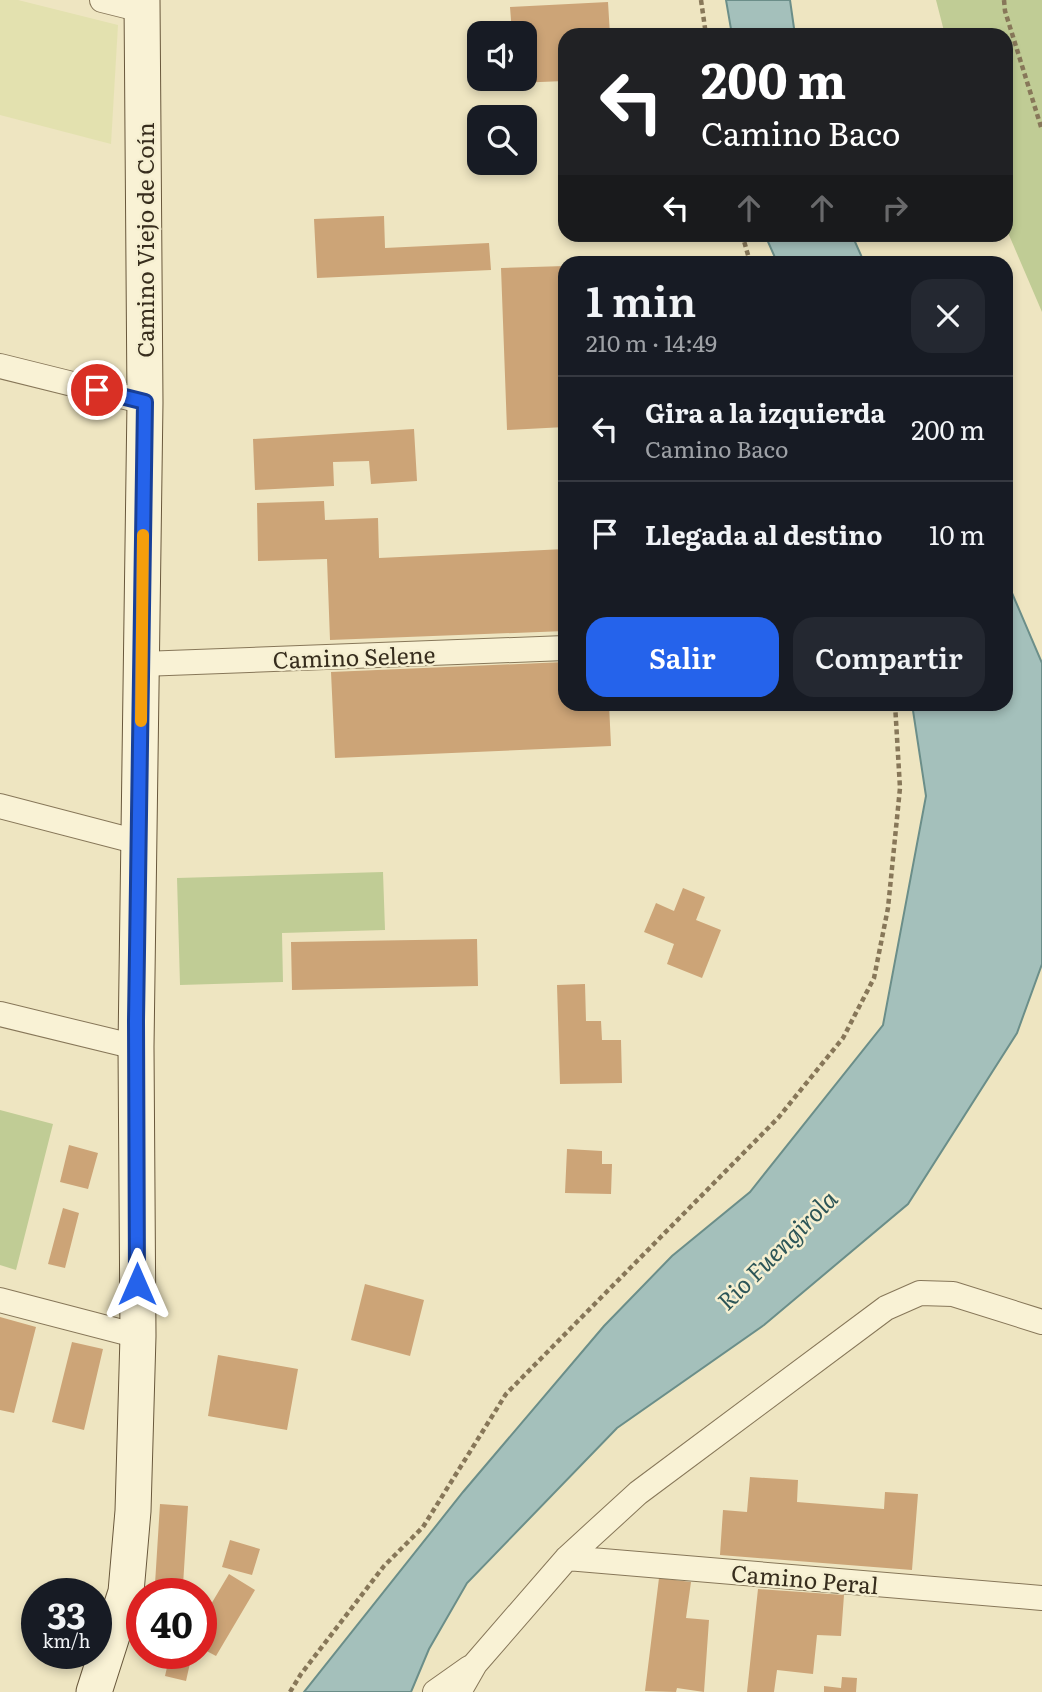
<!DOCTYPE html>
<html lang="es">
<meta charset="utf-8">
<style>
:root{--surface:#171b24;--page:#242831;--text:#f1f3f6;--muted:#9ea1a6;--line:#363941;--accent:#2563eb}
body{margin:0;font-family:Literata,serif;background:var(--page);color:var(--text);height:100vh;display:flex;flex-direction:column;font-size:26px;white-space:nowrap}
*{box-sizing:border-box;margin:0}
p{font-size:23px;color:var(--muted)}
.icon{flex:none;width:38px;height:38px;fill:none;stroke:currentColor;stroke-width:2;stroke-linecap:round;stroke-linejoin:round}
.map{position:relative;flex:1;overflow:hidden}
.panel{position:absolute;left:558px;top:256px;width:455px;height:455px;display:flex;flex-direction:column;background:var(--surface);border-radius:21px;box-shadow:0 4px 10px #0003}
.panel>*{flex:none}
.hud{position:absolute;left:558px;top:28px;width:455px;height:214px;border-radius:21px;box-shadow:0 4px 10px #0003;background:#202124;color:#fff;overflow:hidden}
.tools{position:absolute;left:467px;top:21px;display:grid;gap:14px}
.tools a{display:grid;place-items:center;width:70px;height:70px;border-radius:14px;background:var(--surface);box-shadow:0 4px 10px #0003;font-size:35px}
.speed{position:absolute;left:21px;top:1578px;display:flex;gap:14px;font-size:35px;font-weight:700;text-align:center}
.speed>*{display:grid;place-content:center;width:91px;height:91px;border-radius:50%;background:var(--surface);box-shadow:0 4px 10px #0003;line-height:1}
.speed small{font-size:18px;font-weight:400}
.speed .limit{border:10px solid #d22;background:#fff;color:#111}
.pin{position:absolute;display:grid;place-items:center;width:60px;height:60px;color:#fff;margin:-30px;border:4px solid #fff;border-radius:50%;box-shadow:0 2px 7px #0007}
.me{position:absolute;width:77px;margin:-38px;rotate:0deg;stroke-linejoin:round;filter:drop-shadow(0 0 5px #0008)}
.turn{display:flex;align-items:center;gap:24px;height:147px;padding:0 28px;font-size:32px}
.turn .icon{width:91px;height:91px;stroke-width:2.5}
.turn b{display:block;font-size:49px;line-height:60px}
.lanes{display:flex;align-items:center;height:66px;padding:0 28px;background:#0003;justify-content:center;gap:35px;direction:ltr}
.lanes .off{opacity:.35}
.round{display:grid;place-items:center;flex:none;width:74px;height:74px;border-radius:21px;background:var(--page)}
.summary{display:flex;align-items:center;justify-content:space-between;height:119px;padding:0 28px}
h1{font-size:42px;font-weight:600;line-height:52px}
.primary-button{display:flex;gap:14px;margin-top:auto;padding:14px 28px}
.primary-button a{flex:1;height:80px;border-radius:21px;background:var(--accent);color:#fff;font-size:28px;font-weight:600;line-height:80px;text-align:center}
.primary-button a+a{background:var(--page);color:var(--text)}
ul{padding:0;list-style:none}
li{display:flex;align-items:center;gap:21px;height:105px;padding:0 28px;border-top:2px solid var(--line)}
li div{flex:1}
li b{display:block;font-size:26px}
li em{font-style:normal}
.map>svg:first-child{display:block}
.farmland{fill:#e3e1af}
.green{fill:#c0cc95}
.water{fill:#a4c0bb;stroke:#6b8e89;stroke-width:2}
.building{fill:#cca477}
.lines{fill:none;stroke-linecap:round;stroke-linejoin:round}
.street-casing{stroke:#877759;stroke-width:26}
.secondary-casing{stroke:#69583c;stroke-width:37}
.path{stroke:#877759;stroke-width:4.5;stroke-dasharray:5 3.5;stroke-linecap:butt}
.street{stroke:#f9f2d5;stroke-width:24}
.secondary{stroke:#f9f2d5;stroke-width:35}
.route-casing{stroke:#184099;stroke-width:18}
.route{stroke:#2563eb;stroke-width:12}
.slow{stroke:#f59e0b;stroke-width:12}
.labels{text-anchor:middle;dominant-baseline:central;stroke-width:5;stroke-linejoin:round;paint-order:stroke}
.street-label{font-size:23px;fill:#372d1d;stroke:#f5efd1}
.water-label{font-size:24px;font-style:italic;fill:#2c5557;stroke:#f5efd1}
</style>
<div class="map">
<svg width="1042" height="1692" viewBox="0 0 1042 1692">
<rect width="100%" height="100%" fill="#eee5c1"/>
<path class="farmland" d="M0 0H18L118 25 111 144 0 115Z"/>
<path class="green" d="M936 0H1042V312L1006 228V35H945Z
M383 872 385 930 282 933 283 982 180 985 177 878Z
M0 1110 53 1124 16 1270 0 1265Z"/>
<path class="water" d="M726 0H790L795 35H732Z
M765 235H852L864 262H777Z
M1006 579 1042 663V964L1017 1033 908 1204 764 1325 617 1428 467 1583 429 1649 411 1692H304L463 1492 604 1326 672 1256 750 1192 883 1025 926 796 912 704H1006Z"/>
<path class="building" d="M608 2 610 35H565V81L515 83V79H525V33H512L510 7Z
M384 216 385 248 489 243 491 270 317 278 314 219Z
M565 266V427L507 430 501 268Z
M414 429 417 481 371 484 369 461 333 462 334 486 255 490 253 439Z
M324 501 325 520 378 518 379 558 565 549V631L330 640 327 559 258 561 257 503Z
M565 662V704H609L611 746 335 758 331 672Z
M683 888 705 897 696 920 721 930 702 978 667 964 674 944 644 932 656 903 674 911Z
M477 939 478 986 292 990 291 942Z
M585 984 586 1021H601L602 1040H621L622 1083 560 1084 557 985Z
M69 1145 98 1153 88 1189 60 1182Z
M567 1149 602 1151V1164H612L611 1194 565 1193Z
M63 1208 79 1213 65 1268 48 1264Z
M365 1284 424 1300 410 1356 351 1340Z
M0 1317 36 1327 14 1413 0 1410Z
M72 1342 103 1349 84 1430 52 1422Z
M218 1355 298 1369 287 1430 208 1416Z
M750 1477 798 1480 797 1502 884 1509 885 1492 918 1494 912 1570 720 1555 723 1510 747 1512Z
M160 1504 188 1506 183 1585 155 1584Z
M230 1540 260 1549 252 1575 222 1567Z
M229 1574 255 1590 216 1656 201 1648V1621Z
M659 1578 691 1582 686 1618 709 1620 704 1692 677 1688 676 1692 645 1691Z
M758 1589 844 1595 841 1636 817 1635 813 1674 777 1670 774 1692H747Z
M170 1654H192L186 1681 165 1676Z
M842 1677 857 1678 856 1692H824V1686L841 1688Z"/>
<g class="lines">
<defs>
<path id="street" d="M102 0 142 10
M0 366 145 402
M142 664 565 648
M0 806 138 842
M0 1014 136 1047
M0 1300 138 1336
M567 1558 1042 1598
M435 1692 469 1668
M459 1692 475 1664 567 1558 638 1493 886 1308 920 1293 953 1294 1042 1322"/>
<path id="secondary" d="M94 1692 126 1592 133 1511 138 1336 136 1047 145 402 142 0"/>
</defs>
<use href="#street" class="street-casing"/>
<use href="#secondary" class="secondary-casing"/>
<path class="path" d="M701 0 706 35
M1004 0 1005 11 1042 130
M742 234 750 262
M290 1692 301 1674 384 1566 423 1527 506 1394 778 1118 843 1038 874 978 888 908 900 788 895 704"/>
<use href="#street" class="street"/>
<use href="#secondary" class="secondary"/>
</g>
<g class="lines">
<defs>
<path id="route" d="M97 390 145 402 136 1021 137 1284"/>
</defs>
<use href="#route" class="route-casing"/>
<use href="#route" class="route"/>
<path class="slow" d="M141 721 143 535"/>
</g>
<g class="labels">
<g class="street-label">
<text transform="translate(144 240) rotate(-90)">Camino Viejo de Coín</text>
<text transform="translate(354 656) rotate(-2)">Camino Selene</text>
<text transform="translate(805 1578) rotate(5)">Camino Peral</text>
</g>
<g class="water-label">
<text transform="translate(776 1249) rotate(-45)">Rio Fuengirola</text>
</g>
</g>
</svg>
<div class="tools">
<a><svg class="icon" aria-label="sound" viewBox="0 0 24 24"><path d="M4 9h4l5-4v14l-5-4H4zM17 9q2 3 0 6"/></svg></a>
<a><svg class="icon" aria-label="search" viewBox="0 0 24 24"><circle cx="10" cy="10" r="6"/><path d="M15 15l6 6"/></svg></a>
</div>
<div class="speed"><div>33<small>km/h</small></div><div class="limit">40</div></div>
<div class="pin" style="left:97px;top:390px;background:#d93025"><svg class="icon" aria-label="arrive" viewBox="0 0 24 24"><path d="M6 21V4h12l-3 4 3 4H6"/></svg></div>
<svg class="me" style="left:137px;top:1284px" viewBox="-20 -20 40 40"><path d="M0-17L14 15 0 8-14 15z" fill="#2563eb" stroke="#fff" stroke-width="4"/></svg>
<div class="hud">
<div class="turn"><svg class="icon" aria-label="left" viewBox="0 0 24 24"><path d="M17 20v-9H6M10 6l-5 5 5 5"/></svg><div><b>200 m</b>Camino Baco</div></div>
<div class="lanes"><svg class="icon" aria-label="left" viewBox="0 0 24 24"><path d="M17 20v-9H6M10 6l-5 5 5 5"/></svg><svg class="icon off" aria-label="ahead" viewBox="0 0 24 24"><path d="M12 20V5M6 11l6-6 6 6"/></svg><svg class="icon off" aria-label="ahead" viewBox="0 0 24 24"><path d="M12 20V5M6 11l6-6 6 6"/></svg><svg class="icon off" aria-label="right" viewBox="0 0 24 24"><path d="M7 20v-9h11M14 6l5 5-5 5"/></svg></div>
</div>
<section class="panel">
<div class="summary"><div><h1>1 min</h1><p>210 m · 14:49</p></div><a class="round"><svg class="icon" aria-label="close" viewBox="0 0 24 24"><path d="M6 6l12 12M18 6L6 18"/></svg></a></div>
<ul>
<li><svg class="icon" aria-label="left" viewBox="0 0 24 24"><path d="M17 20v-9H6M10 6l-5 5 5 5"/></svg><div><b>Gira a la izquierda</b><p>Camino Baco</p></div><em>200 m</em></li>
<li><svg class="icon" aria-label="arrive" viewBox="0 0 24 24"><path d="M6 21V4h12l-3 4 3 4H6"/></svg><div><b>Llegada al destino</b></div><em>10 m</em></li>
</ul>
<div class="primary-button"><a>Salir</a><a>Compartir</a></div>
</section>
</div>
